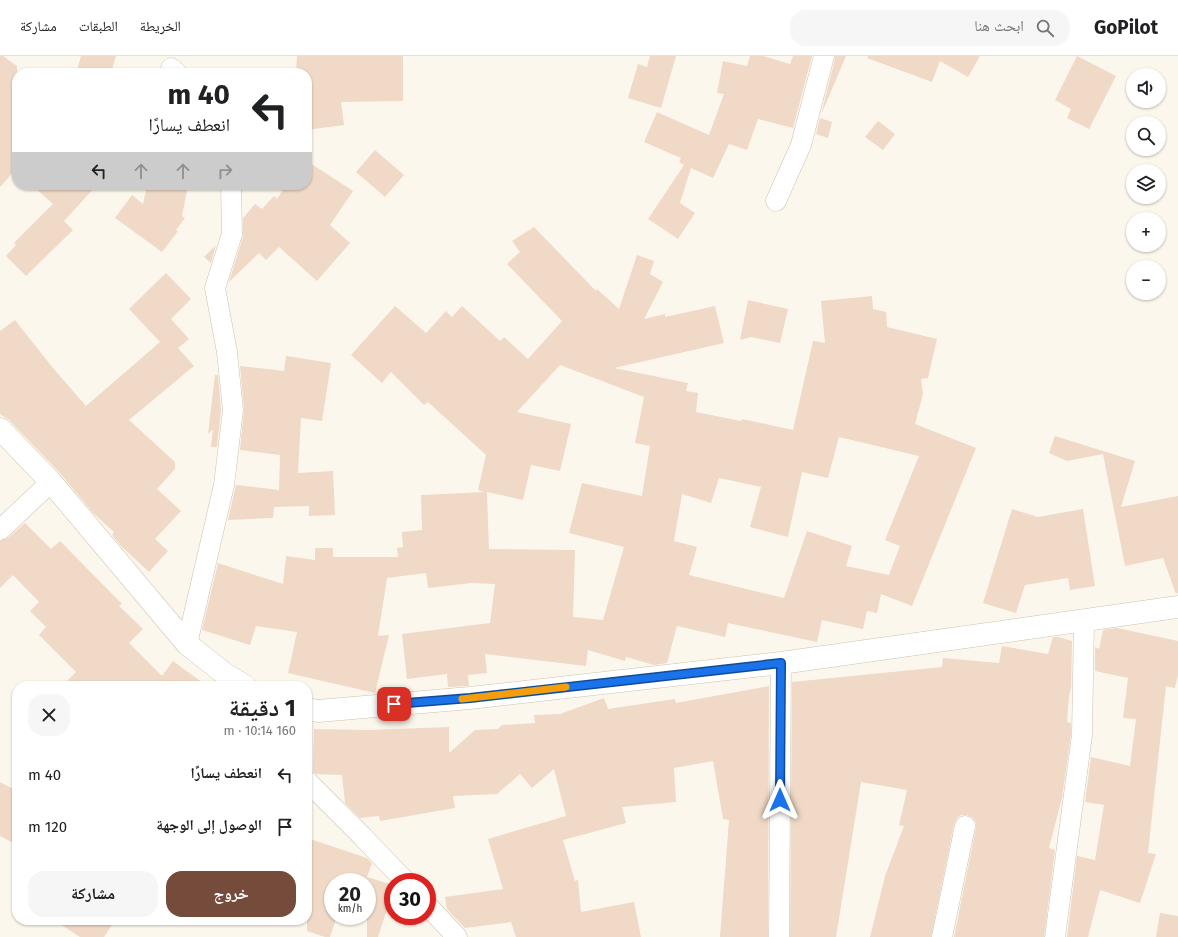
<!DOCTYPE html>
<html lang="ar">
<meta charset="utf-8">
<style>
:root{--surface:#fff;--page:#f6f6f6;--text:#202124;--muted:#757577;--line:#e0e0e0;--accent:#754b3c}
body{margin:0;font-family:"Fira Sans","Noto Naskh Arabic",sans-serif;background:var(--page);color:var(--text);direction:rtl;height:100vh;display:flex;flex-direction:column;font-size:15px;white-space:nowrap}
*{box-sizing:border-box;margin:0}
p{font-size:13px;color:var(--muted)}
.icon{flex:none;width:22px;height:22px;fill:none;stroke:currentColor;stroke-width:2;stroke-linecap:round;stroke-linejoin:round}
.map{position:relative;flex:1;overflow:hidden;direction:ltr}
.sheet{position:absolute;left:12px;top:625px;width:300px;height:244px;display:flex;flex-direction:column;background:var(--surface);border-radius:16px;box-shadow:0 1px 3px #0004;direction:rtl}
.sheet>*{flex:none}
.guide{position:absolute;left:12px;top:12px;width:300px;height:122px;border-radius:16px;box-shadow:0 1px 3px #0004;direction:rtl;background:#fff;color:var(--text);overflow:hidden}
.buttons{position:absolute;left:1126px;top:12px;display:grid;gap:8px}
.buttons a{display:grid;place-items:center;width:40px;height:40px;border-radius:50%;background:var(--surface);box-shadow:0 1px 3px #0004;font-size:20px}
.speed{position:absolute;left:324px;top:817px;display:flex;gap:8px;font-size:20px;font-weight:700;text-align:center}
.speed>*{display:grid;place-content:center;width:52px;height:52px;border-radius:50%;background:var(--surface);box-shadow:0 1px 3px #0004;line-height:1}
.speed small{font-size:10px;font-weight:400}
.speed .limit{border:6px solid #d22;background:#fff;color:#111}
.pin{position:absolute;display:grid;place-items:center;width:34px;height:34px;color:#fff;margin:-17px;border-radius:8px;box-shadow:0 2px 6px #0006}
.me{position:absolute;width:44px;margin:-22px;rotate:0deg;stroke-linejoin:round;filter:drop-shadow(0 0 3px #0008)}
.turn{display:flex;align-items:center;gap:14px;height:84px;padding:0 16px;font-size:18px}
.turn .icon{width:52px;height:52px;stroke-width:2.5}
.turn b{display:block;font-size:28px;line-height:34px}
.lanes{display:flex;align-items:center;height:38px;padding:0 16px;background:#0003;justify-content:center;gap:20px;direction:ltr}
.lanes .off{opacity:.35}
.round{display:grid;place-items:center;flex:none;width:42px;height:42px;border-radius:16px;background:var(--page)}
.head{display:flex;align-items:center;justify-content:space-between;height:68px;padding:0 16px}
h1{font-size:24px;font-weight:700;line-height:30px}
.primary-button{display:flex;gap:8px;margin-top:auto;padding:8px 16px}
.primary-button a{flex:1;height:46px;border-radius:16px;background:var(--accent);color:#fff;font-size:16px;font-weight:700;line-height:46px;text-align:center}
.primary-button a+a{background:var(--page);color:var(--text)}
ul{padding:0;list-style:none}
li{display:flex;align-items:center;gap:12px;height:52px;padding:0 16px}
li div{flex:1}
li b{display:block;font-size:15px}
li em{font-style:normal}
header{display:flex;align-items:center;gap:24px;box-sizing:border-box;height:56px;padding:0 20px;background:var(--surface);border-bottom:1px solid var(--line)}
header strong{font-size:19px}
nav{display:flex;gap:22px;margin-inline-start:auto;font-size:14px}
.search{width:280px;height:36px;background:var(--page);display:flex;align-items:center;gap:10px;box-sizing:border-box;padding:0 14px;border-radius:16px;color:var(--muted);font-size:15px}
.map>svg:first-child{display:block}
.building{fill:#f0d9c6;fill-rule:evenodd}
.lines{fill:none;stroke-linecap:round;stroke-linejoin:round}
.minor-casing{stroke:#cec0b2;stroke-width:21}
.secondary-casing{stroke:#d0c0b0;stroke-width:23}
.minor{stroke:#fff;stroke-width:20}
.secondary{stroke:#fff;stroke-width:22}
.route-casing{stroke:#114b97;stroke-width:10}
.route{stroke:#1a73e8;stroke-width:7}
.slow{stroke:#f59e0b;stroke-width:7}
</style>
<header>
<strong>GoPilot</strong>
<div class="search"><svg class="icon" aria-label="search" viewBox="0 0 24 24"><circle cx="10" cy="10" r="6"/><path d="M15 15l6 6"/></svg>ابحث هنا</div>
<nav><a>الخريطة</a><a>الطبقات</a><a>مشاركة</a></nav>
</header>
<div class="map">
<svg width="1178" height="881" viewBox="0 0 1178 881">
<rect width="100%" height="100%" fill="#fcf7ec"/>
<path class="building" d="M0 0H3L17 10V112L0 131Z
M81 0H116L111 17H76Z
M297 0H403V45L341 46 344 69 307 74V17H296Z
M650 0H676L661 52 628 42 638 8 647 11Z
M750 0H763L790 8 793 0H812L793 72 758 63 747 94 729 88 713 122 691 112 680 147 695 157 678 183 648 163 684 109 679 106 681 102 644 86 657 56 709 79 724 38 717 37 723 5 747 10Z
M835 0H846L821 59 835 3Z
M868 0H980L968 21 940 5 932 26 867 2Z
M1077 0 1116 20 1089 73 1067 62 1071 53 1055 44Z
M820 62 832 66 828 82 816 78Z
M878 65 895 78 883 94 865 81Z
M375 94 404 119 385 141 356 116Z
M307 105 353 135 330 169 350 187 317 225 279 191 266 204 259 197 229 226 243 181V162L255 148 262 153 274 140 277 143 286 129H307Z
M32 129H97L64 165 73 174 26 220 6 200 16 189 14 187 53 148Z
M147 129H188L182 160 185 162 176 174 178 175 162 196 115 162 132 139 143 148Z
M534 171 596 235 597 233 619 253 637 199 654 205 650 218 663 226 644 263 665 258V261L715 250 724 287 614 312 688 327 686 335 698 337 696 356 741 365 742 363 793 374 813 285 825 287 821 245 872 240 873 253 886 256 887 271 937 283 928 322 921 323 923 338 915 368 976 392 912 550 881 538 877 557 867 555 863 573 822 564 817 586 728 567 725 581 677 570 667 607 654 609 626 601 625 605 588 594 586 610 485 598 487 617 468 619 469 630 448 631 447 618 407 623 402 578 490 567 495 528 471 527 428 532 426 517 387 522 378 580 389 579 375 637 288 617 297 576 256 570 250 589 202 574 218 507 283 528 286 500 315 504V492H333V501H398L397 492 403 491 402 476 422 474 421 439 484 436 478 434 486 399 428 346 424 349 391 316 382 327 351 299 395 250 426 277 446 255 452 261 462 250 500 285 504 281 528 303 562 265 507 208 520 196 512 185ZM560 309 644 341 635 387 650 390 642 440 582 427 569 477 624 491 603 564 573 561 575 494 489 493 487 436 523 444 531 409 560 415 571 368 517 356ZM839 381 919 400 885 484 900 490 889 519 846 510 852 490 807 475 784 542 689 519 697 491 674 485 682 438 711 447 719 422 761 431 750 471 788 481 802 416 828 422Z
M216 189 211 207 204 201Z
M166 217 191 243 171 263 189 283 178 292 194 310 129 364 175 406V413L157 433 181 455 155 483 168 495 149 516 121 490 112 479 114 476 93 457 60 417 9 364 0 358V275L15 264 53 312 86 350 160 286 129 253Z
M748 244 788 253 780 287 751 281 740 284Z
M286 300 331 307 322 365 301 362 298 417 333 415 335 459 309 460V450L274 451 273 462 228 464 236 429 279 434 280 399 240 394 244 353 240 310 284 315Z
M215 319H218L221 354 217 391H211L213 373 208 378Z
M1055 380 1135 405 1121 451 1178 440V537L1176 538 1163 502 1125 510 1103 398 1067 405 1049 397Z
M1012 453 1038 461 1083 453 1095 530 1070 534 1068 522 1025 529 1016 557 983 547Z
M25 467 51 493 60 485 122 548 119 550 143 573 129 587 162 620 173 605 207 630H62L76 616 39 579 46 571 30 555 39 546 13 519 0 532V485L8 482Z
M1117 572 1178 585V619L1175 632 1166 630 1148 797 1156 798 1140 847 1100 834 1088 881H1067L1077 800 1095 804 1104 749 1085 746 1091 701 1130 710 1136 663 1123 662 1128 622 1095 615V591L1099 593 1103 574Z
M1053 581H1058L1072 585 1071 632 1069 640 1067 666 1071 667V678L1062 742 1049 792 1055 794 1044 881H954L976 772V767L973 762 967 759H961L957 762 954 768 931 881H870L885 820 904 770 899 769 907 734 861 726 836 881H790L792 626 942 611 943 602 999 607 1002 590 1048 598Z
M769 630 768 881H720L729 764 723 763 713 705 674 712 676 746 622 751 626 767 563 784 575 825 578 824 581 856 634 846 641 881H516L511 866 465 872 447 853 445 841 503 833 488 783 566 760 554 713 532 732 520 718 497 738 453 740 455 752 380 765 379 760 360 762 345 747 342 719 316 718 313 715 314 673 368 674 449 671V697L475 674 498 673 502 669 535 667 534 659 560 658 604 642 608 653 675 643 676 647Z
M0 726 17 735V789L0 780Z
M307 782 367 802 372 807 367 821 393 829V835L378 881H367V821L365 826H333V860H337L330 881H325L307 875Z
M1160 857 1178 860V881H1156Z
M54 864H115L104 881H80Z"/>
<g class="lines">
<defs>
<path id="minor" d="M171 12 177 17
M776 145 801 89 824 0
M0 474 51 426
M187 588 224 429 233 354 227 296 215 232 232 178 231 129
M307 725 363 781 406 826
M427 849 457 881
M779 881 781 607
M942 881 965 770
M1055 881 1082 679 1084 564"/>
<path id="secondary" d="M0 373 51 426 187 588 225 618 245 630
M307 653 318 655 470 642 781 607 1178 551"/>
</defs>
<use href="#minor" class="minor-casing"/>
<use href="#secondary" class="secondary-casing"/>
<use href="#minor" class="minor"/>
<use href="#secondary" class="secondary"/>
</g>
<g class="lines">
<defs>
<path id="route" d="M394 648 470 642 781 607 780 744"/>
</defs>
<use href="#route" class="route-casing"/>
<use href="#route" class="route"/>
<path class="slow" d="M462 643 566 631"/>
</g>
</svg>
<div class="buttons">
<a><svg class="icon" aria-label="sound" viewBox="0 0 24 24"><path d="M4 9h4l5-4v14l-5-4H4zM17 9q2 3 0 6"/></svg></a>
<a><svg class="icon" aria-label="search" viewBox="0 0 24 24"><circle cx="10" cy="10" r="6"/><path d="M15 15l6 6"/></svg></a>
<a><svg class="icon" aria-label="layers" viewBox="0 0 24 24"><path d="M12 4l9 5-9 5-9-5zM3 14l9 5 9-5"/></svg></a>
<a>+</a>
<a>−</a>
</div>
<div class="speed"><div>20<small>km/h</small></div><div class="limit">30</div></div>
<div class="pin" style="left:394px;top:648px;background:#d93025"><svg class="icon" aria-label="arrive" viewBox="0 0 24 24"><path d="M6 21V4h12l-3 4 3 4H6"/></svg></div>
<svg class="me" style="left:780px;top:744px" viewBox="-20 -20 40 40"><path d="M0-17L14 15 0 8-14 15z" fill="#1a73e8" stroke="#fff" stroke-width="4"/></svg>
<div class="guide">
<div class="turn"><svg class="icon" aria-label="left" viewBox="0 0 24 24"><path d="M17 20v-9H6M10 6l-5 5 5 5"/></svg><div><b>40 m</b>انعطف يسارًا</div></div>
<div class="lanes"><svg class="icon" aria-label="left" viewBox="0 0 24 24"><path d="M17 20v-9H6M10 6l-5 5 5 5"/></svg><svg class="icon off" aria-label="ahead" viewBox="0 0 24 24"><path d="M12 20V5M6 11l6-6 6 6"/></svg><svg class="icon off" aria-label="ahead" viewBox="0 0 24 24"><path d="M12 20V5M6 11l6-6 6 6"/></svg><svg class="icon off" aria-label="right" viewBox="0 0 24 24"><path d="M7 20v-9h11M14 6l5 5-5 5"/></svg></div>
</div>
<section class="sheet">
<div class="head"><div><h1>1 دقيقة</h1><p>160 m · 10:14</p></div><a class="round"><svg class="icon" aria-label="close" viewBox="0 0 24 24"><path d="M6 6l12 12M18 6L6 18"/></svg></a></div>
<ul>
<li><svg class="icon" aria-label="left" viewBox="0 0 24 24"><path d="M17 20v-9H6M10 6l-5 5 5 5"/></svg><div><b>انعطف يسارًا</b></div><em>40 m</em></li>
<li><svg class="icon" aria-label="arrive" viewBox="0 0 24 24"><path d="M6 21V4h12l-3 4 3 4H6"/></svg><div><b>الوصول إلى الوجهة</b></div><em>120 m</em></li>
</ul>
<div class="primary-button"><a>خروج</a><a>مشاركة</a></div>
</section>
</div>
